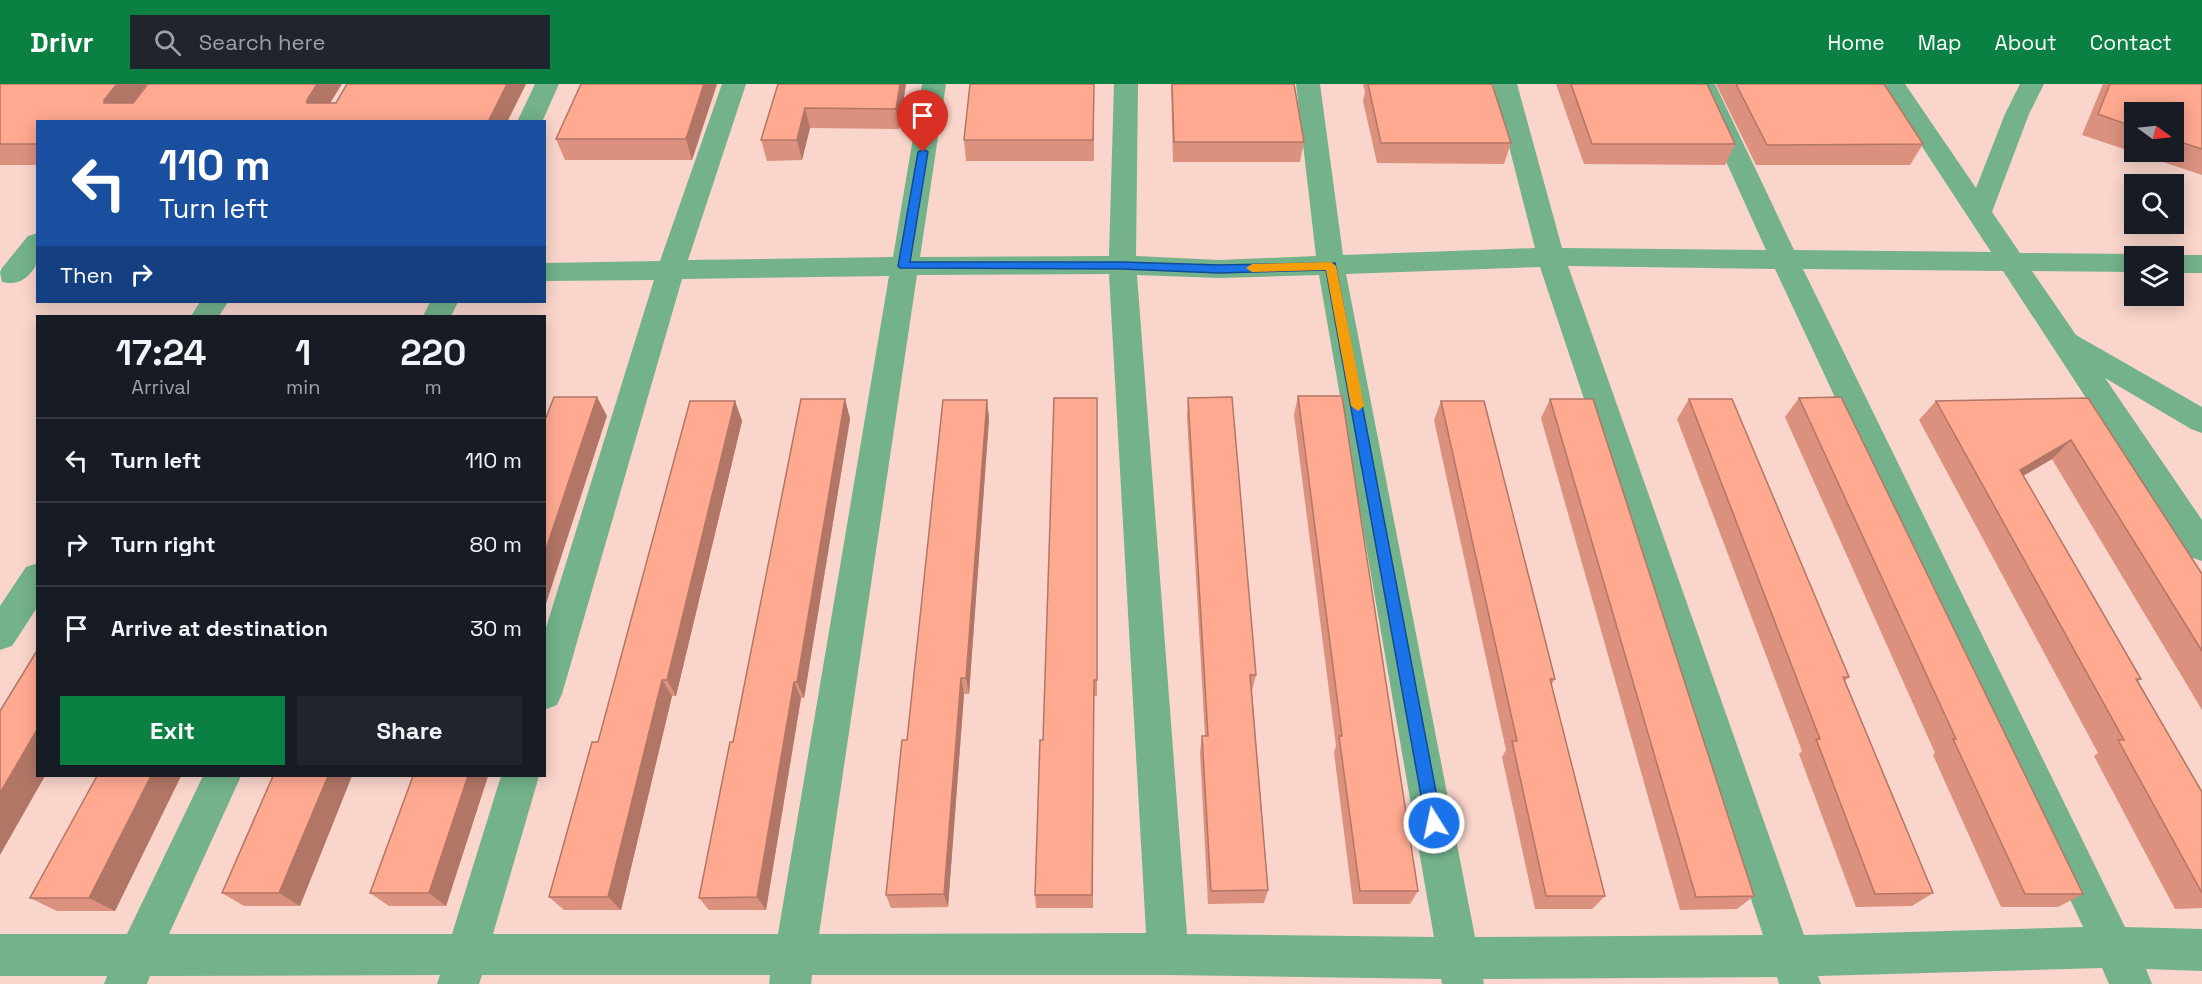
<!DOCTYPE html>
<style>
:root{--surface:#171b24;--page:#20242c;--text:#f1f3f6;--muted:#9ea1a6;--line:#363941;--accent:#0b8043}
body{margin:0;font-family:"Space Grotesk",sans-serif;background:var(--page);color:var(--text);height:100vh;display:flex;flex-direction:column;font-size:22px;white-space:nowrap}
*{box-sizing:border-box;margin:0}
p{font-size:20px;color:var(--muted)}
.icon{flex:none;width:33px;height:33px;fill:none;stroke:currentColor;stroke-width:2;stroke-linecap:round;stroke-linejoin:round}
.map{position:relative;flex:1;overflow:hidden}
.panel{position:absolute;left:36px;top:231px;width:510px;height:462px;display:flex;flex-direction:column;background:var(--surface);border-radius:0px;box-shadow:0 3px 15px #0003}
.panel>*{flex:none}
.banner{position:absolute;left:36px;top:36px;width:510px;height:183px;border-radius:0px;box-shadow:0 3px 15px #0003;background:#1a4fa0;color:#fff;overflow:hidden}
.needle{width:39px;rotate:105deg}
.controls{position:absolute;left:2124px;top:18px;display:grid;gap:12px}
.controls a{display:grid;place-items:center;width:60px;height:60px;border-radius:0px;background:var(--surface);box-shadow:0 3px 15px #0003;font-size:30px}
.pin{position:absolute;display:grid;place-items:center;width:51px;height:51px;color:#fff;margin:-62px -26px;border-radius:50% 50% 50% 0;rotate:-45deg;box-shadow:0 0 6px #0007}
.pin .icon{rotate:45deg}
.me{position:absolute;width:66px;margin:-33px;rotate:350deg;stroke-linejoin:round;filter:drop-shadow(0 0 4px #0008)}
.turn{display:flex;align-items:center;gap:21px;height:126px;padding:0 24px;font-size:27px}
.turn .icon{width:78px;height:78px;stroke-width:2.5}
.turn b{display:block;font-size:42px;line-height:51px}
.then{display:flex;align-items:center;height:57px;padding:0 24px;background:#0003;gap:12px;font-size:22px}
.eta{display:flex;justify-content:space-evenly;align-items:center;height:102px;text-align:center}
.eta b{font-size:36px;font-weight:700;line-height:42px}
.button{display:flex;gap:12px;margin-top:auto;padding:12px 24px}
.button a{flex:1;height:69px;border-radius:0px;background:var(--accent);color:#fff;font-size:24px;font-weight:700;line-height:69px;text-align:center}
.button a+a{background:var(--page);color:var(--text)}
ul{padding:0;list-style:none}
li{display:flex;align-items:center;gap:18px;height:84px;padding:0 24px;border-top:2px solid var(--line)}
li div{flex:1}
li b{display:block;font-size:22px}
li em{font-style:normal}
header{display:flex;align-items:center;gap:36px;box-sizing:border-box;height:84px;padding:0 30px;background:var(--accent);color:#fff}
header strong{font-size:28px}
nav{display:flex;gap:33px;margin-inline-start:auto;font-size:21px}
.search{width:420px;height:54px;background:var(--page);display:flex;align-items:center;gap:15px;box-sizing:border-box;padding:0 21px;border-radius:0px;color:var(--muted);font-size:22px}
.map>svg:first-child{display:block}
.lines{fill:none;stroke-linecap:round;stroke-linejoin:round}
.minor{fill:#73b28b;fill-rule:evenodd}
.wall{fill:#db917d;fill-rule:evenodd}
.shaded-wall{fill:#b27666}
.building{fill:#ffa991;stroke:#b27666;stroke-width:1.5}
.route{fill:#1a73e8;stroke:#114b97;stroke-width:1.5}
.slow{fill:#f59e0b}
</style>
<header>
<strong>Drivr</strong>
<div class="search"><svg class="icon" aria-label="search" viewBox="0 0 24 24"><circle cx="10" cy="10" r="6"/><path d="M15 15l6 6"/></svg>Search here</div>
<nav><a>Home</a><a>Map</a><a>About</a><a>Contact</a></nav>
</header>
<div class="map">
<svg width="2202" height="900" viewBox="0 0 2202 900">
<rect width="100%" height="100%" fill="#f9d5cb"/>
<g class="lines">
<path class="minor" d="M535 0H559L542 38H517Z
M722 0H746L688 176 893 173 922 0H946L920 173 1109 172 1114 0H1138L1136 172 1219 176 1316 172 1296 0H1320L1343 171 1535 164 1493 0H1517L1562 164 1766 166 1691 0H1715L1794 166 1991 168 1881 0H1905L1976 104 2005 30 2020 0H2044L2029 30 1992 128 2020 169 2134 170 2144 172H2134V188L2032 187 2076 251 2202 323V349L2191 345 2105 294 2202 436V477L2190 473 2003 187 1803 185 2125 843 2202 845V887L2146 885 2152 900H2109L2102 884 1818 892 1821 900H1779L1777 893 1483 895 1484 900H1442L1441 895 1168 891H812L811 900H769L770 891H482L479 900H437L440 891 150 892 147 900H104L107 892H0V850H127L203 692H241L169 850H452L501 692H539L493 850H778L889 192 682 195 562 610 557 621 544 626V550L654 196 544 197V179L660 177ZM1568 182 1775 185 2083 843 1804 851ZM1540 183 1763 851 1475 853 1346 190ZM1109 190 1146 849 819 850 917 191ZM1137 191 1219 194 1319 191 1434 853 1187 850Z
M38 149C38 157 40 171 37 179 30 194 18 202 2 198L0 188 2 184 28 152Z
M2174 171H2202V189H2174V172H2168Z
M200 218H228L219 232H191Z
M430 218H458L451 232H423Z
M38 479V522L12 562 0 566V522L26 483Z"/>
</g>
<path class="wall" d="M0 0 330 19 526 0 507 38H38V81H0Z
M717 0 692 76H565L556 55Z
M778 0H906L899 45 810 44 802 76 767 77 761 56Z
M1094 0V77H966L964 56Z
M1171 0H1294L1304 58 1300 78H1173Z
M1363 0H1492L1511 59 1504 80 1377 79 1363 17 1365 8Z
M1556 0H1707L1735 60 1725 81 1584 80Z
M1716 0H1884L1923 60 1910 81H1756Z
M2103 0H2202V91L2082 51ZM2134 28H2174V68H2134Z
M1298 312 1418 807 1410 820H1353L1334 668 1336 662 1294 331Z
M1097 314V612H1094L1093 824H1036L1035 811 1043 656Z
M1188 314 1256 591 1252 607 1268 806 1264 819 1208 820 1200 668 1202 652H1205L1187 333Z
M1799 314 2083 810 2058 823H2001L1933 671 1935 669 1785 333Z
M2088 314 2202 490V626L2052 375 2023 392 2141 595 2138 597 2202 708V824L2175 825 2094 672 2098 669 1919 336 1936 317Z
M845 315 850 335 804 614H801L766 826H709L699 814 733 658Z
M1550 315 1754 812 1737 825 1680 826 1541 334Z
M1689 315 1849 593 1845 597 1933 809 1912 822 1856 823 1799 670 1802 667 1677 335Z
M987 316 989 335 969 610H964L948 823 891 824 886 811 907 656Z
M735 317 742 337 676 612H672L621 826H564L549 813 598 658Z
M1441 317 1555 595 1551 601 1605 812 1592 825H1535L1502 673 1506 666 1434 336Z
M97 692H181L115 827H57L30 814Z
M273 692 300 822H244L222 809Z
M413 692H488L446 822H389L370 809Z"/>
<path class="shaded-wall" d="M117 0H147L119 37 104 19V16Z
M317 0H342L319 37 307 19V16Z
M507 0H526L507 38H488Z
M704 0H717L692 76 686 55Z
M900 0H906L899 45 896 25Z
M805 24 810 44 802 76 797 56Z
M597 313 607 332 544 526V471Z
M845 315 850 335 804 614 797 598Z
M987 316 989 335 969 610 966 594Z
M735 317 742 337 676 612 667 596Z
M2071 356 2052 375 2001 405 2020 386Z
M961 594 964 610 948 823 944 810Z
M662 596 672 612 621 826 608 813Z
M794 598 801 614 766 826 757 813Z
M38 644V692H45L0 771V709Z
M151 692H181L115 827 89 814Z
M328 692H352L300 822 279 809Z
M468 692H488L446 822 429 809Z"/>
<path class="building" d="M0 0H117L104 16V19H133L148 0H317L307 16V19H336L347 0H507L488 38H38V60H0Z
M581 0H704L686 55H556Z
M778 0H900L896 25 805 24 797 56H761Z
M970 0H1094L1093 56H964Z
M1172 0H1294L1304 58H1174Z
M1368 0H1492L1511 59H1381Z
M1571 0H1707L1735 60H1592Z
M1736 0H1884L1923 60 1767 61Z
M2110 0H2202V65L2174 56V28H2134V43L2098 30Z
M1298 312H1342L1418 807H1360L1339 652H1342Z
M554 313H597L544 471V339Z
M1232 313 1256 591H1250L1268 806 1211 807 1202 652H1208L1188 314Z
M1841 313 2083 810H2025L1953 655H1956L1799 314Z
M1054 314H1097V596H1094L1092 811H1035L1040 656H1043Z
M2088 314 2202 490V567L2071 356 2020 386 2141 595H2136L2202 708V809L2118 656H2124L1936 317Z
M801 315H845L797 598H794L757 813 699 814 730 658H733Z
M1550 315H1593L1754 812 1696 813Z
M1689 315H1732L1849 593H1843L1933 809 1875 810 1816 655H1820Z
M943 316H987L966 594H961L944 810 886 811 902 656H907Z
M690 317H735L667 596H662L608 813H549L592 658H598Z
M1441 317H1484L1555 595H1550L1605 812H1546L1512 657H1517Z
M38 565V644L0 709V627Z
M97 692H151L89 814H30Z
M273 692H328L279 809H222Z
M413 692H468L429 809H370Z"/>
<path class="route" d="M923 65 928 68 910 178H1122L1219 181 1335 179 1442 739 1440 744 1434 746 1428 744 1426 739 1326 186 1219 189 1122 185 900 184 898 182 918 68Z"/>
<path class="slow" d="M1331 178 1336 182 1364 322 1358 327 1351 322 1326 186 1252 188 1246 184 1252 180Z"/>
</svg>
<div class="controls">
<a><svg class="needle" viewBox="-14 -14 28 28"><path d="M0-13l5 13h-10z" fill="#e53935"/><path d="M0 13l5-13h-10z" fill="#9ea1a6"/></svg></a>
<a><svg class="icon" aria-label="search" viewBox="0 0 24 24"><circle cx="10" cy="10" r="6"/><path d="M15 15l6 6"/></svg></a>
<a><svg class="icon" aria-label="layers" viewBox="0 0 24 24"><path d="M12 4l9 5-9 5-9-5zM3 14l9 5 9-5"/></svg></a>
</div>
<div class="pin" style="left:923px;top:68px;background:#d93025"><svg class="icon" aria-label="arrive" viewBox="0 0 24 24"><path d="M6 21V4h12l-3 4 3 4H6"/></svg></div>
<svg class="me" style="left:1434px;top:739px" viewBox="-20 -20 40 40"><circle r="17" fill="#1a73e8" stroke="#fff" stroke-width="3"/><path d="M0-11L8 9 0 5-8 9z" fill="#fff"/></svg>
<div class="banner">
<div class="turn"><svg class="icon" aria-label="left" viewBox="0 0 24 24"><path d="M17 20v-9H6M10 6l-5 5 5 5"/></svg><div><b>110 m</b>Turn left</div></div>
<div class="then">Then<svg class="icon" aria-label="right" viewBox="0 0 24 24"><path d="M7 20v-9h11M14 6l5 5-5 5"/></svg></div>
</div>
<section class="panel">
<div class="eta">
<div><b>17:24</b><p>Arrival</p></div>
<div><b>1</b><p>min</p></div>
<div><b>220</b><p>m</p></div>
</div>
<ul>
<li><svg class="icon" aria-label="left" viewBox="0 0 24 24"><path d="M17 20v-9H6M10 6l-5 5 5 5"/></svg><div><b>Turn left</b></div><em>110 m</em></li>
<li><svg class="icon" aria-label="right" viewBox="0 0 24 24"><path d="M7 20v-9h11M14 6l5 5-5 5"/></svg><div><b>Turn right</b></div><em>80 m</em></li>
<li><svg class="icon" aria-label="arrive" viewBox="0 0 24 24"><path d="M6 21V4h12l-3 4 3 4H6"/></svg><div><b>Arrive at destination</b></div><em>30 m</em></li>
</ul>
<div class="button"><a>Exit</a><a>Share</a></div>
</section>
</div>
